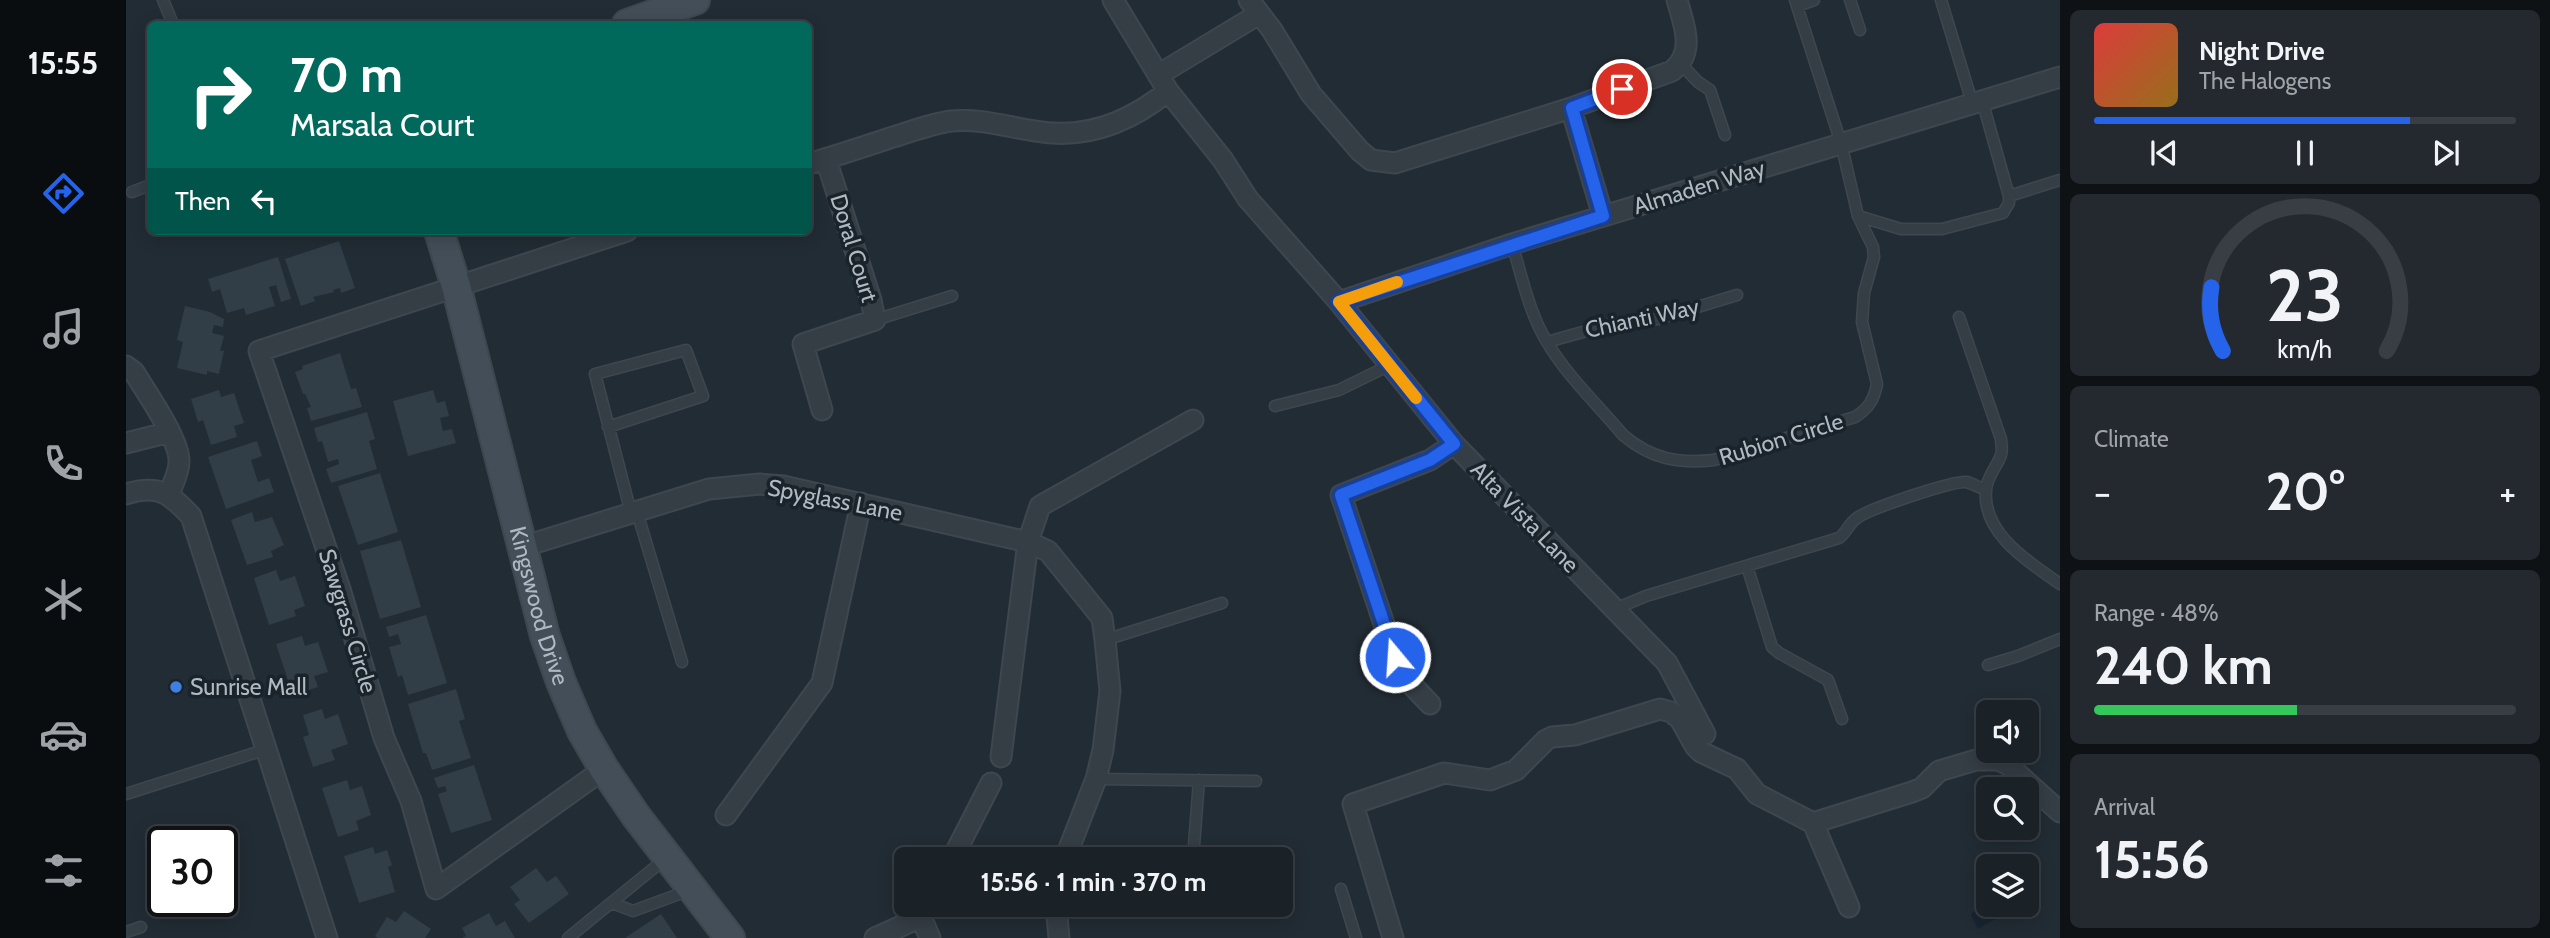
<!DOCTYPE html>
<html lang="en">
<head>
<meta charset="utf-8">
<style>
  body { margin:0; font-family:Cabin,sans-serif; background:#23292f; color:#f1f3f6; height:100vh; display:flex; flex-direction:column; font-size:26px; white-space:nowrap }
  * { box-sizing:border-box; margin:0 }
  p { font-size:23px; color:#9fa3a7 }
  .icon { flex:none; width:38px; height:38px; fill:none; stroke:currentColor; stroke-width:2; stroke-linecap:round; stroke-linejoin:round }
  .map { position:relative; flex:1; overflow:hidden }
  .side { display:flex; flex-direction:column; gap:10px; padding:10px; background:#0e1215; width:490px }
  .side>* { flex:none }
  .top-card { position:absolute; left:21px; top:21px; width:665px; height:214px; border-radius:10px; box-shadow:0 4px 18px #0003,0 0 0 2px #383e44; background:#00695c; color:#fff; overflow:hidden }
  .controls { position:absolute; left:1850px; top:700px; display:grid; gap:14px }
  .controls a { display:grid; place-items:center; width:63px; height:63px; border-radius:10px; background:#1a2127; box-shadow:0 4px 18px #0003,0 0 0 2px #383e44; font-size:35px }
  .speed { position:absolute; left:21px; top:826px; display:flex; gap:14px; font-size:35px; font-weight:700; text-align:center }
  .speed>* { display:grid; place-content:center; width:91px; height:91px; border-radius:50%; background:#1a2127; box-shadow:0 4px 18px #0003,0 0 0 2px #383e44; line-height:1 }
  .speed .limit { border:4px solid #111; border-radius:10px; background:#fff; color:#111 }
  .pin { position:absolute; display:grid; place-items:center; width:60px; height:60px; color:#fff; margin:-30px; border:4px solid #fff; border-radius:50%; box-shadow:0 2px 7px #0007 }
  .me { position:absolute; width:77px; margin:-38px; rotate:342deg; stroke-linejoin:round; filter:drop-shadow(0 0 5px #0008) }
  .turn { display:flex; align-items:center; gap:24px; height:147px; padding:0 28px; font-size:32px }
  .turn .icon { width:91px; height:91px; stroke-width:2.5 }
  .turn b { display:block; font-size:49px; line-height:60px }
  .then { display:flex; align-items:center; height:66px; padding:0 28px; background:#0003; gap:14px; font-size:26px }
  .big { font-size:52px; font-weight:700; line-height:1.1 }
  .side .tile { flex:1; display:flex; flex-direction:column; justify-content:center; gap:10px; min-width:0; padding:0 24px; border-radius:10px; background:#23292f }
  .side .dial { align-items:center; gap:0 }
  .dial svg { height:182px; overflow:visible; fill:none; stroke:#383e44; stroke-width:7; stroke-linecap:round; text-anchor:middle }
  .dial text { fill:#f1f3f6; stroke:none }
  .song { display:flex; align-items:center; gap:21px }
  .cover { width:84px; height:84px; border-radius:10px; background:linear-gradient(135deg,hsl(0 70% 55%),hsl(40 70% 35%)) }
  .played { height:7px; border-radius:4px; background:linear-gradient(90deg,#2563eb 75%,#383e44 75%) }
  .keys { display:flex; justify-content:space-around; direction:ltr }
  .heat { display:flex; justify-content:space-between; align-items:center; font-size:38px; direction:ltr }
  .charge { height:10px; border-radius:5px; background:linear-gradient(90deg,#34c759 48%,#383e44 0) }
  .trip { position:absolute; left:768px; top:847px; width:399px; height:70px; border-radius:10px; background:#1a2127; box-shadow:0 4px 18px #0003,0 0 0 2px #383e44; font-weight:700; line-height:70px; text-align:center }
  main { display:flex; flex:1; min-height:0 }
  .dock { display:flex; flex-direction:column; width:126px; justify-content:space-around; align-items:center; background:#0a0d10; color:#9fa3a7 }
  .dock .icon { width:49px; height:49px }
  .dock .current { color:#2563eb }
  .dock b { font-size:32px; color:#f1f3f6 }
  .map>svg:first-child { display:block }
  .water { fill:#172430 }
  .building { fill:#313e48 }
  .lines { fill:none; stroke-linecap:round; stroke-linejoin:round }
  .lane-casing { stroke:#3e474f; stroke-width:13 }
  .street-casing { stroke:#3e474f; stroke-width:23 }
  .secondary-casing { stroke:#3e474f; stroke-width:32 }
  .lane { stroke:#353e45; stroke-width:10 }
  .street { stroke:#353e45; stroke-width:19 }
  .secondary { stroke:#434e58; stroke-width:28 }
  .route-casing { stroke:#184099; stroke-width:18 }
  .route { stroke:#2563eb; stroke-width:12 }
  .slow { stroke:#f59e0b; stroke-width:12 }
  .shop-dot { fill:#3f7fe0; stroke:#1a232a; stroke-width:2.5 }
  .labels { text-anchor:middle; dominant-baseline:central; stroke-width:7; stroke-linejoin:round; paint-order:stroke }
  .street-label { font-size:23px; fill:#afb9c2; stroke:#1a232a }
  .poi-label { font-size:23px; fill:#afb9c2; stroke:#1a232a; text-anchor:start }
</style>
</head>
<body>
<main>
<nav class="dock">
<b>15:55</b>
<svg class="icon current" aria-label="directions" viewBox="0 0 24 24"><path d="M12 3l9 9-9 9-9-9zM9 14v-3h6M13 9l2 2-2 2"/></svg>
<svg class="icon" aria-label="music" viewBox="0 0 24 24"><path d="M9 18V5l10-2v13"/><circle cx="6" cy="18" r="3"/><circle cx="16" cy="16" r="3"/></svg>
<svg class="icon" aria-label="phone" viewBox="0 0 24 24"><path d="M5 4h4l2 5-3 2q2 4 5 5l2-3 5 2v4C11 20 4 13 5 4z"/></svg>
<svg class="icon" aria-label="climate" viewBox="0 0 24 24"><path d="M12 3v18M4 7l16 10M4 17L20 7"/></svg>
<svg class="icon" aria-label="car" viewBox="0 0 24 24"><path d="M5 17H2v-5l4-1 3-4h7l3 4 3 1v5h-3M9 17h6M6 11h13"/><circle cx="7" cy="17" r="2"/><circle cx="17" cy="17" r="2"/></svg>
<svg class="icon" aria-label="filters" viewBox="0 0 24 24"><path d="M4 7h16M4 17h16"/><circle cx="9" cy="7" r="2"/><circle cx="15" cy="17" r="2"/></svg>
</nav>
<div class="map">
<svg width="1934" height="938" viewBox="0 0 1934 938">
  <rect width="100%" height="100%" fill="#222c34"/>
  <!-- water -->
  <path class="water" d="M1867 905 1892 906 1852 929 1845 915 1852 907 1857 910Z"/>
  <!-- building -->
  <path class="building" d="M213 241 229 288 215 293 214 288 207 290 208 292 187 297 189 301 175 306 159 259Z
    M152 257 165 299 155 302 150 285 143 287 149 306 120 315 118 308 101 313 94 289 86 292 82 279Z
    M59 306 84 312 98 319 97 327 88 325 86 333 98 336 94 351H98L93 374 81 371V375L51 368 57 342 51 340Z
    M214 353 225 389 230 388 236 407 185 421 181 408 185 407 179 394H177L169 372 177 369 176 366Z
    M93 390 95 397 108 393 118 423 108 426 111 437 85 445 77 420 72 422 65 399Z
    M307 390 311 403 319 401 323 416 314 418 317 431 326 429 330 443 282 456 267 401Z
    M241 412 249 439 243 441 251 469 205 483 200 469 213 464 212 459 202 462 196 441 192 442 188 428Z
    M131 441 136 456 125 460 132 482 143 478 148 492 100 509 82 457Z
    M254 473 272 532 232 545 212 486Z
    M126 512 129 522 146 517 158 545 145 551 147 557 121 565 105 520Z
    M275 540 295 607 254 619 234 551Z
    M150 570 154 581 169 576 179 606 168 610 170 616 143 625 128 578Z
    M300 615 321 683 282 695 276 675 272 677 263 647 275 644 272 634 263 637 260 627Z
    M176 636 179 646 192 642 202 672 188 676 192 687 167 695 150 644Z
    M330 689 339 719 333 721 345 758 306 770 300 753H297L282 704Z
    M196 709 199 719 212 714 222 744 205 750 209 760 187 767 177 737 183 735 177 715Z
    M348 765 366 820 325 833 312 794 321 791 319 786 312 788 308 778Z
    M221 780 224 790 236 786 245 815 230 821 233 830 212 837 196 788Z
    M247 847 249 854 261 850 266 865 262 867 269 892 233 903 218 856Z
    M410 868 421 882 430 876 443 894 403 923 388 904 394 900 384 887Z
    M278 911 305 929 299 938H252L249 936 261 917 270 922Z
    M363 913 370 926 379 921 389 938H336L340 936 336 928Z
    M535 914 551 938H499Z"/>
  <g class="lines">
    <!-- lane casing -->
    <g class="lane-casing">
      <path id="lane" d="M37 0 47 24
        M1724 0 1734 30
        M1815 0 1846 102
        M1671 6 1688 0
        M1555 64 1572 82 1584 90 1599 135
        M6 192 24 185
        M1883 196 1934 180
        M1732 216 1775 229H1816L1877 213 1883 203V196L1856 100
        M1386 244C1396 276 1403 313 1421 342 1441 376 1472 405 1497 435 1525 459 1553 464 1588 460L1729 417C1742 409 1748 400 1751 384L1736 322 1738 293 1748 257 1747 247 1732 216 1715 143 1669 0
        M1833 317 1875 439C1875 444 1877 451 1875 455 1871 467 1861 476 1860 490 1856 534 1903 562 1934 584
        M749 320 826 296
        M1421 342 1489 323 1532 319 1611 295
        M1149 406 1213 390 1264 365
        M482 427 577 396 560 350 469 374 505 513
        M511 512 556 662
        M1621 566 1646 647 1653 653 1702 680 1716 719
        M1489 609 1520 596 1713 538C1721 532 1723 523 1731 518 1743 509 1825 481 1840 482 1846 483 1854 488 1860 490
        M979 640 1096 603
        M1862 665 1892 656 1934 639
        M970 779 1130 781
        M0 794 141 749
        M1067 859 1073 780
        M1215 889 1230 938
        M486 903 507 911 564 890
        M1063 912 1064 905
        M0 932 15 927
        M442 938 539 859"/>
    </g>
    <!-- street casing -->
    <g class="street-casing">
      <path id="street" d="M987 0 1042 91 1097 160 1122 199 1213 302 1328 444 1541 663 1579 734
        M1123 0 1146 30 1185 94 1234 151 1245 160 1269 163 1445 108 1546 71C1570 52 1558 25 1551 0
        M1032 75 1133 14
        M1445 108 1477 216
        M682 164C710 156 737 147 764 138 784 132 804 124 825 121 855 118 881 127 909 131 959 140 1004 122 1042 91
        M1213 302 1386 244 1934 77
        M0 366 8 372C20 392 54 440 53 462 53 472 47 484 43 494
        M696 410 677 344 749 320 745 300 700 159
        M0 443 44 432
        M0 494C33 484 43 493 65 516L201 938
        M396 547 583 489 634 484 657 486 902 542 922 551 976 618 979 640 984 691 977 750 970 779 939 859
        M1304 704 1283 682 1269 657 1215 495 1304 460 1328 444
        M875 757 902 542 914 506 1067 420
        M478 769 310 889 285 801 258 738 214 589 133 351 501 231
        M600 815 696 683 735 503
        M1687 823 1786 792 1796 788 1813 771 1850 760H1872L1881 764 1934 812
        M826 859 865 783
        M930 905 933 938
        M795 917 804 938
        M749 938 795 917 801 905
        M1267 938 1227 804 1318 773 1364 780 1390 770 1420 740 1426 737 1449 735 1534 709 1545 712 1554 719 1569 746 1575 752 1611 769 1631 794 1687 823 1723 907"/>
    </g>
    <!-- secondary casing -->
    <g class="secondary-casing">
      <g id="secondary">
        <path d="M501 24 569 0"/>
        <path id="s1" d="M313 231 330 286 419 636 435 682 456 731 478 769 510 816 604 938"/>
      </g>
    </g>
    <!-- lane -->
    <use href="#lane" class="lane"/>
    <!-- street -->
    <use href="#street" class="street"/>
    <!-- secondary -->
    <use href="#secondary" class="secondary"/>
  </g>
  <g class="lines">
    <!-- route casing -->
    <g class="route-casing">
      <path id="route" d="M1269 657 1215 495 1304 460 1328 444 1213 302 1477 216 1446 108 1496 89"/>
    </g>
    <!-- route -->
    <use href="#route" class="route"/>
    <!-- slow -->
    <path class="slow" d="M1271 282 1213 302 1290 398"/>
  </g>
  <!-- markers -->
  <circle class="shop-dot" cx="50" cy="687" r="7"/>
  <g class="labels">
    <!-- street labels -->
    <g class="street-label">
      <text transform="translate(1573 187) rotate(-17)">Almaden Way</text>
      <text transform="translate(728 248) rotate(73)">Doral Court</text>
      <text transform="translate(1516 318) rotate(-12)">Chianti Way</text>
      <text transform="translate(1655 439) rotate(-17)">Rubion Circle</text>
      <text transform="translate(709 500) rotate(11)">Spyglass Lane</text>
      <text transform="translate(1399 517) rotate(46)">Alta Vista Lane</text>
      <text stroke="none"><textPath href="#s1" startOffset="388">Kingswood Drive</textPath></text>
      <text transform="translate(222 621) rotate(73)">Sawgrass Circle</text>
    </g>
    <!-- poi labels -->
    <g class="poi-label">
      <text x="64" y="687">Sunrise Mall</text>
    </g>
  </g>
</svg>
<div class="controls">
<a><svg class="icon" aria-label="sound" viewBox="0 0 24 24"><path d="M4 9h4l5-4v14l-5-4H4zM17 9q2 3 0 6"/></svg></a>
<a><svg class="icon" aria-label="search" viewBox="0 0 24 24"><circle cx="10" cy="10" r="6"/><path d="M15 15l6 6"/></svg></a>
<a><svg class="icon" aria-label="layers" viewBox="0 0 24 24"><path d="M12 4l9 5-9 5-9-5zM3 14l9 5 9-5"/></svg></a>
</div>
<div class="speed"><div class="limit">30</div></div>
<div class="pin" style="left:1496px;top:89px;background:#d93025"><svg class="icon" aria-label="arrive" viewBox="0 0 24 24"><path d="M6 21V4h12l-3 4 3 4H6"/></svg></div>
<svg class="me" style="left:1269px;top:657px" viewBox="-20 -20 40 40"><circle r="17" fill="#2563eb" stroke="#fff" stroke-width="3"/><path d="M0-11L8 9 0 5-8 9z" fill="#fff"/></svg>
<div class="trip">15:56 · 1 min · 370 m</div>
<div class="top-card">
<div class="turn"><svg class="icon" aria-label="right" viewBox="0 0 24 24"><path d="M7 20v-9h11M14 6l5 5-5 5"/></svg><div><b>70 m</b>Marsala Court</div></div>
<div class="then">Then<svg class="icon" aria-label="left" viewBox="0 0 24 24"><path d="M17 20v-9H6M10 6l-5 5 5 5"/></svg></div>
</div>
</div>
<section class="side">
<div class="tile">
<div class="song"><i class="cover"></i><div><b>Night Drive</b><p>The Halogens</p></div></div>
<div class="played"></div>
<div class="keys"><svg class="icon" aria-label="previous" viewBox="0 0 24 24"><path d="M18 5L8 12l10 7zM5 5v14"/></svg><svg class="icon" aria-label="pause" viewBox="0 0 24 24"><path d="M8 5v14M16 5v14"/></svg><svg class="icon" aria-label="next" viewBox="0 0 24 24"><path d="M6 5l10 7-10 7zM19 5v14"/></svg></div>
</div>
<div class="tile dial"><svg viewBox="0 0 100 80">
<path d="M14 69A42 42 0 1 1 86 69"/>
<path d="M14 69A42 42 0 0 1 9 41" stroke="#2563eb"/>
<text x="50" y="56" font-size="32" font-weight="700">23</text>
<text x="50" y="72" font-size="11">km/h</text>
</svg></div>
<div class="tile"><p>Climate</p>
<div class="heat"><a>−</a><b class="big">20°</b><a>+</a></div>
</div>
<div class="tile"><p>Range · 48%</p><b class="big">240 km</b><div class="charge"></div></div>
<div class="tile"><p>Arrival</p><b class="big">15:56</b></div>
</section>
</main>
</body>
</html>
